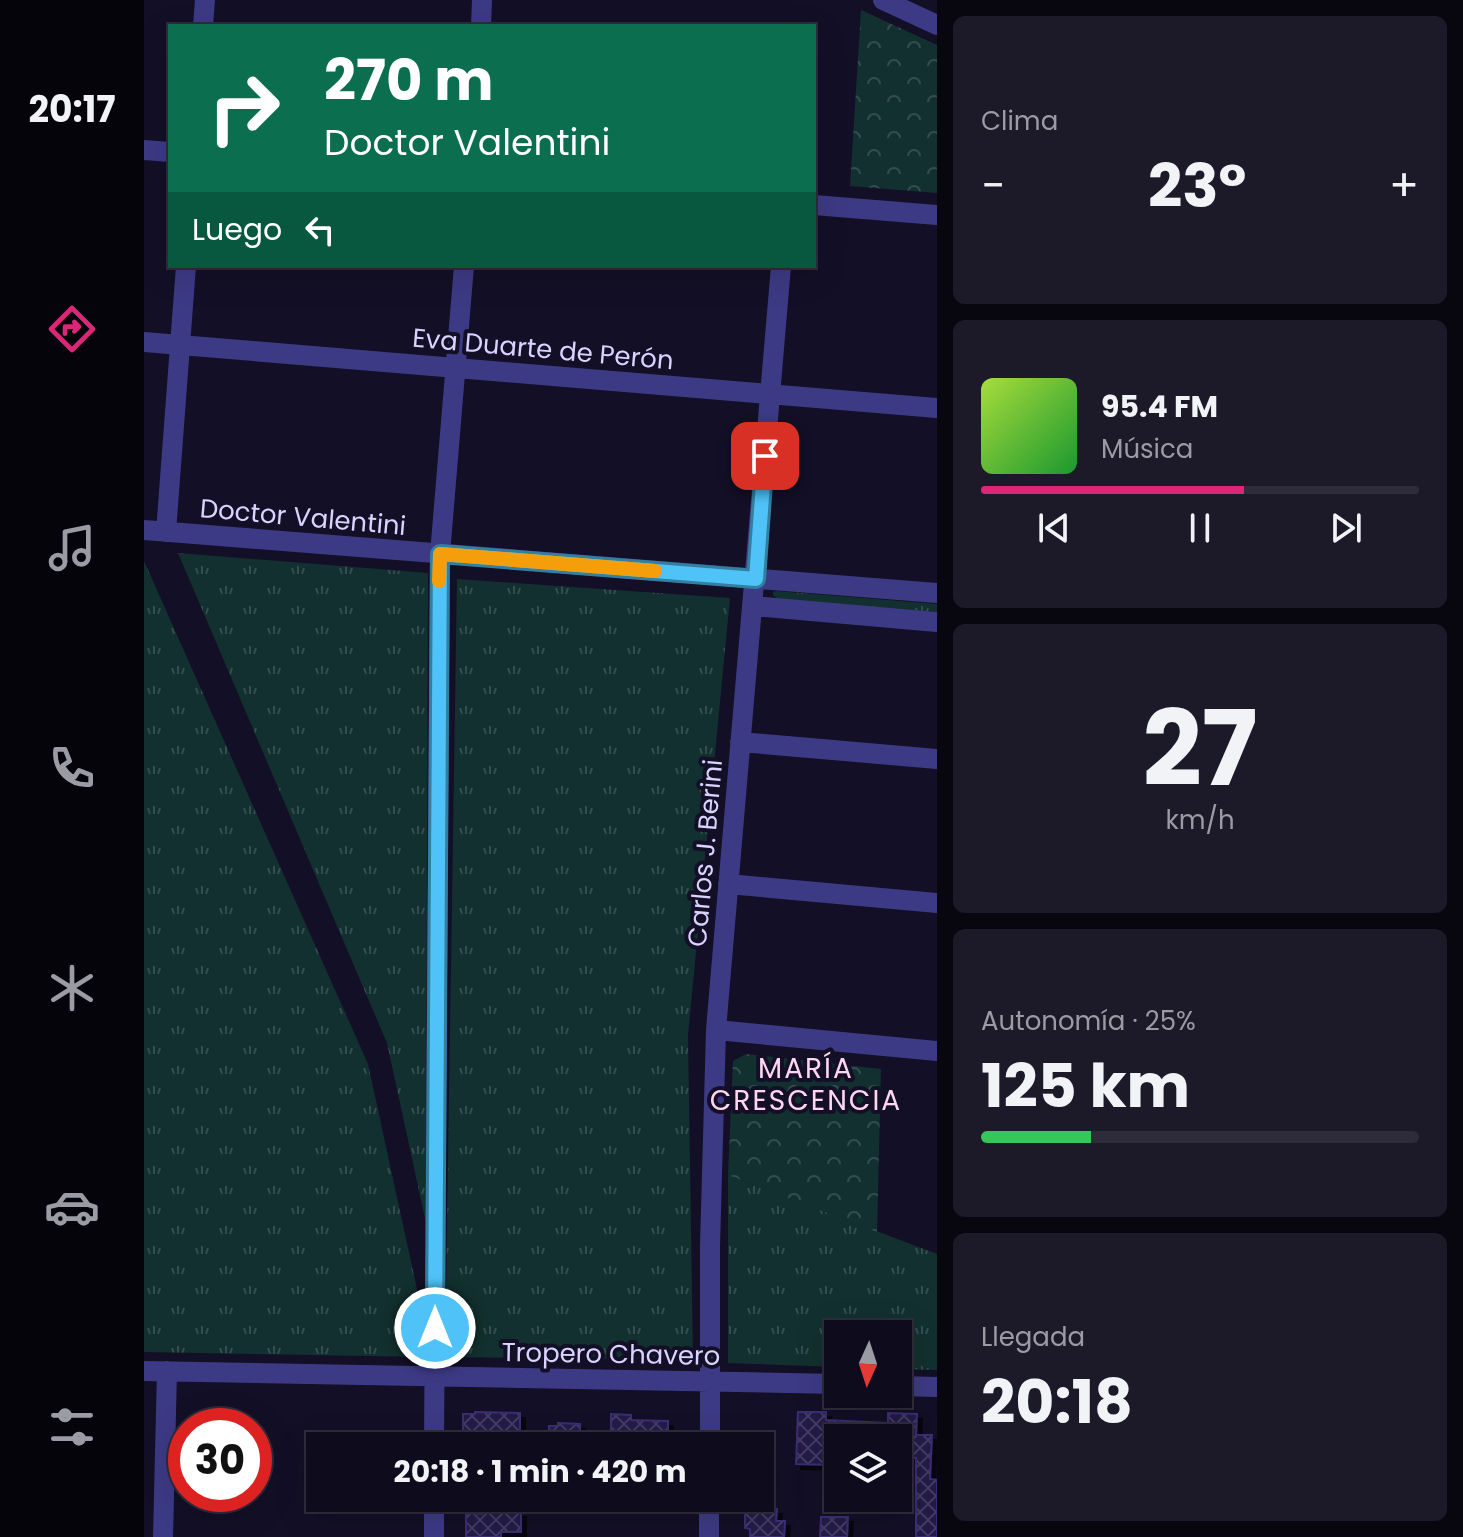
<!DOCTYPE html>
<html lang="es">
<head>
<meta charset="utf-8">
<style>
  body { margin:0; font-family:Poppins,sans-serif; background:#1c1929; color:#f1f3f6; height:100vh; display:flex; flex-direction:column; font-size:30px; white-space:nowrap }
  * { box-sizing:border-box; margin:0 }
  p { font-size:26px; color:#9b9ba3 }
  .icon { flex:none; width:44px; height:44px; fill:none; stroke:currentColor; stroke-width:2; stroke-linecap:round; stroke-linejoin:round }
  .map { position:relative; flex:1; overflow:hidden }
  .drawer { display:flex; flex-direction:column; gap:16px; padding:16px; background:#08060f; width:526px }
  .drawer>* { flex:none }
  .banner { position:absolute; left:24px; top:24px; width:648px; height:244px; border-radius:0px; box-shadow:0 8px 32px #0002,0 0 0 2px #2e2b3b; background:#0b6e4f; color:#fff; overflow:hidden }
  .needle { width:52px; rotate:183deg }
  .controls { position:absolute; left:680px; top:1320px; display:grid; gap:16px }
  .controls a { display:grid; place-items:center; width:88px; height:88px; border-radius:0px; background:#0e0b1c; box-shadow:0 8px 32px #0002,0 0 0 2px #2e2b3b; font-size:40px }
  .speed { position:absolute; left:24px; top:1408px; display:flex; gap:16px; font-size:40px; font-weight:700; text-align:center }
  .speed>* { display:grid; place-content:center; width:104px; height:104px; border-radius:50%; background:#0e0b1c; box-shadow:0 8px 32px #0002,0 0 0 2px #2e2b3b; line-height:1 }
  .speed .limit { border:12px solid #d22; background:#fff; color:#111 }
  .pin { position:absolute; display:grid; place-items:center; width:68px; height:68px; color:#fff; margin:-34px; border-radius:16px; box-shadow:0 4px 12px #0006 }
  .me { position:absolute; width:88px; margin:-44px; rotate:0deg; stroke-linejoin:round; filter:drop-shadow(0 0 6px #0008) }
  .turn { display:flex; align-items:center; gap:28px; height:168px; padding:0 24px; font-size:36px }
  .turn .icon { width:104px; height:104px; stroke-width:2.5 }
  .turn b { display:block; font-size:56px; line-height:68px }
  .then { display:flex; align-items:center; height:76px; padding:0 24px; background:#0003; gap:16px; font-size:30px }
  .big { font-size:60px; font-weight:700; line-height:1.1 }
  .drawer .card { flex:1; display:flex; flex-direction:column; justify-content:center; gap:12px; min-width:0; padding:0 28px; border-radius:12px; background:#1c1929 }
  .drawer .dial { align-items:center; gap:0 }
  .dial b { font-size:104px; line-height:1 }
  .song { display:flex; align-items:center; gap:24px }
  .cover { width:96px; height:96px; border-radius:12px; background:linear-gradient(135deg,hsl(80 70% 55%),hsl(130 70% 35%)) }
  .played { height:8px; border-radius:4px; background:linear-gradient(90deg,#db2777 60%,#2e2b3b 60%) }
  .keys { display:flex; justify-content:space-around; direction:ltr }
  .heat { display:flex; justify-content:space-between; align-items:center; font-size:44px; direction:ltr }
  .charge { height:12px; border-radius:6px; background:linear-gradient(90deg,#34c759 25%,#2e2b3b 0) }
  .trip { position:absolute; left:162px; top:1432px; width:468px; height:80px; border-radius:0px; background:#0e0b1c; box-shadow:0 8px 32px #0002,0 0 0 2px #2e2b3b; font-weight:700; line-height:80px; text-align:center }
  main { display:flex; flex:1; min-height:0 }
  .dock { display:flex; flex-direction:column; width:144px; justify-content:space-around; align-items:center; background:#06040b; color:#9b9ba3 }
  .dock .icon { width:56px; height:56px }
  .dock .on { color:#db2777 }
  .dock b { font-size:36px; color:#f1f3f6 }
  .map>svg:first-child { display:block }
  .grass { fill:url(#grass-tufts) }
  .forest { fill:url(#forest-crowns) }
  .building { fill:url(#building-cross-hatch); stroke:#3b2d73; stroke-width:2; filter:url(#shadow) }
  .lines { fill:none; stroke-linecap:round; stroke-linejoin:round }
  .minor { stroke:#3d3a85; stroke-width:20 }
  .route-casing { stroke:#337fa1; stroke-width:20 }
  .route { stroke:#4fc3f7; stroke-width:14 }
  .slow { stroke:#f59e0b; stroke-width:14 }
  .labels { text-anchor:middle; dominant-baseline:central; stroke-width:8; stroke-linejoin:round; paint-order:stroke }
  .street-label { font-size:26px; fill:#d9d4ff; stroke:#130f26 }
  .neighbourhood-label { font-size:28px; letter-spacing:2px; fill:#ffd6f0; stroke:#130f26 }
</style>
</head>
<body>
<main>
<nav class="dock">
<b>20:17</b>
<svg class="icon on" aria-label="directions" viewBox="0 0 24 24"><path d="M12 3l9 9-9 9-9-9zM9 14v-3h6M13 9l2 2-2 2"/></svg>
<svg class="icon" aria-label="music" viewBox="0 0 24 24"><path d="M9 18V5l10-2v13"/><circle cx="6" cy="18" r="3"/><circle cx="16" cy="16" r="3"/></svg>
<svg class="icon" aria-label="phone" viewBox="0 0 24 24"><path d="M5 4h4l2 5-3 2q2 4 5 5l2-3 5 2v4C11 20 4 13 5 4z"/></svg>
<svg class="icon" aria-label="climate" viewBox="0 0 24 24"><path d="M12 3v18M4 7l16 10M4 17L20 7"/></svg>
<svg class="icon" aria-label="car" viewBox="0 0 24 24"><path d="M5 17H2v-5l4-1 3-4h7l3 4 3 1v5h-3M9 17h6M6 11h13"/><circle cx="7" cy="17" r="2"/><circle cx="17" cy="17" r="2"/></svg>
<svg class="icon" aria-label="filters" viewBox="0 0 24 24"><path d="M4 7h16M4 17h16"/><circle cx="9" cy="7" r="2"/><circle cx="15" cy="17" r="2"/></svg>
</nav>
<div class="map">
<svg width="793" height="1537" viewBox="0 0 793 1537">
  <defs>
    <pattern id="grass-tufts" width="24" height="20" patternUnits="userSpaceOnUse" patternTransform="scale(2)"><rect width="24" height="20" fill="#12302f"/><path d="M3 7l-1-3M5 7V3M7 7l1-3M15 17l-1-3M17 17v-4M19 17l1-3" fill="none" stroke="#344d4e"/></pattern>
    <pattern id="forest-crowns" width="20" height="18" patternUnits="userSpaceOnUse" patternTransform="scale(2)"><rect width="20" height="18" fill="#12302f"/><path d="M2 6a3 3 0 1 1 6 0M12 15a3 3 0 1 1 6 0" fill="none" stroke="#344d4e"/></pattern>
    <pattern id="building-cross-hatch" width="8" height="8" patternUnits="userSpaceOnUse" patternTransform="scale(2)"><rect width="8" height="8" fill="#241b47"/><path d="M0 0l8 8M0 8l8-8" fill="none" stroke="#433b63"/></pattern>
    <filter id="shadow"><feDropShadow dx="5" dy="5" stdDeviation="0" flood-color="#0009"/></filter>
  </defs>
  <rect width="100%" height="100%" fill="#130f26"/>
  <!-- grass -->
  <path class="grass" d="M34 553 284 573 282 1223 243 1043Z
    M0 561 224 1064 281 1326V1357L0 1352Z
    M313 579 586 598 544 1035 549 1360 301 1357Z
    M632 591 793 604V612L634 599 629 595V592Z
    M584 1175 793 1254V1370L754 1369V1334H694V1367L584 1363Z"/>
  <!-- forest -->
  <path class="forest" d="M717 10 793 45V193L706 186Z
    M602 1054 737 1069 733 1232 584 1175 589 1061Z"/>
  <!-- building -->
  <path class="building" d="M331 1412 376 1413V1446H315V1433L319 1430V1414H331Z
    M654 1412H682V1420L744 1423V1413L773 1414 772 1435H788L786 1479 793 1480V1537H772V1458L754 1456V1438H694V1465L652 1464Z
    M467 1414 487 1415V1420L524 1421V1446H467Z
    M414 1423 436 1424V1446H405V1426H414Z
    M601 1509H633L632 1521H641L640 1537H606V1529L601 1528Z
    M338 1512H377V1532H357V1537H322V1513L338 1514Z
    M677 1517H704L703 1537H676Z"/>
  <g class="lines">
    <!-- minor -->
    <path class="minor" d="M739 0 793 25
      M59 26 61 0
      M337 26 338 0
      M0 150 26 152
      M670 205 793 215
      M0 342 793 408
      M0 530 793 593
      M22 532 42 266
      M609 606 793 622
      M596 742 793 759
      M584 884 793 903
      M572 1030 793 1051
      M0 1371 694 1384
      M754 1386 793 1387
      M290 1446 296 554 320 266
      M566 1446V1246L572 1030 637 266
      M19 1537 23 1371
      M290 1537V1498
      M565 1537V1498"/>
  </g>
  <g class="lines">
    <!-- route casing -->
    <g class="route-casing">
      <path id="route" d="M291 1328 296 554 612 579 621 456"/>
    </g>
    <!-- route -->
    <use href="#route" class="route"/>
    <!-- slow -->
    <path class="slow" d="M295 581 296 554 511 571"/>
  </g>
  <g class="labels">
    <!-- street labels -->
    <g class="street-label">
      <text transform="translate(399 349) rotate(5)">Eva Duarte de Perón</text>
      <text transform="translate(159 517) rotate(5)">Doctor Valentini</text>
      <text transform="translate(561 853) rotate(-85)">Carlos J. Berini</text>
      <text transform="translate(467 1354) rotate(1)">Tropero Chavero</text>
    </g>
    <!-- neighbourhood labels -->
    <g class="neighbourhood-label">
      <text x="662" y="1068">MARÍA<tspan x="662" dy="32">CRESCENCIA</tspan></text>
    </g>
  </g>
</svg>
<div class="controls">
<a><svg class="needle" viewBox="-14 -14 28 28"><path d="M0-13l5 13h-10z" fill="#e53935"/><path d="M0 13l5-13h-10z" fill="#9b9ba3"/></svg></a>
<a><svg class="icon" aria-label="layers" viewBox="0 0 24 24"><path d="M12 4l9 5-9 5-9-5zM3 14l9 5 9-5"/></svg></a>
</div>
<div class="speed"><div class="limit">30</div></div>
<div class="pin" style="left:621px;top:456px;background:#d93025"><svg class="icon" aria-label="arrive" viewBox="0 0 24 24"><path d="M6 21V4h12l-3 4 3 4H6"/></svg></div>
<svg class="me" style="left:291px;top:1328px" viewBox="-20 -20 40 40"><circle r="17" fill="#4fc3f7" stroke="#fff" stroke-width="3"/><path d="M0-11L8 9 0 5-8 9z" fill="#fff"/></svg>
<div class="trip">20:18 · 1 min · 420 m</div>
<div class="banner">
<div class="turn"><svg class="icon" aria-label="right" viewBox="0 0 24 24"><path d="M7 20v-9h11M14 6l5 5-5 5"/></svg><div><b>270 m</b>Doctor Valentini</div></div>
<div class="then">Luego<svg class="icon" aria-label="left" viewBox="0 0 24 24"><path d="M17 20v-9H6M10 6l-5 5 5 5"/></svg></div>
</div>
</div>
<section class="drawer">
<div class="card"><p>Clima</p>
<div class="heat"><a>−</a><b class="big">23°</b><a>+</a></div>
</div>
<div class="card">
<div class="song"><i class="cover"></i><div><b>95.4 FM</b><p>Música</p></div></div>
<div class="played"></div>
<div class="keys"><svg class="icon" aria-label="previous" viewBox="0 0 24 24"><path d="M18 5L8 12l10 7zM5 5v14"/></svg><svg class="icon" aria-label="pause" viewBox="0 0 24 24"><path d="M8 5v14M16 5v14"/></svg><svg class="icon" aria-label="next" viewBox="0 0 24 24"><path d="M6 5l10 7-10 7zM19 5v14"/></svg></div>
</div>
<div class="card dial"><b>27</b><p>km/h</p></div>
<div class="card"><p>Autonomía · 25%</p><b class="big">125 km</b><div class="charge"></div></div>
<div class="card"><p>Llegada</p><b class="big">20:18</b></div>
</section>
</main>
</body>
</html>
